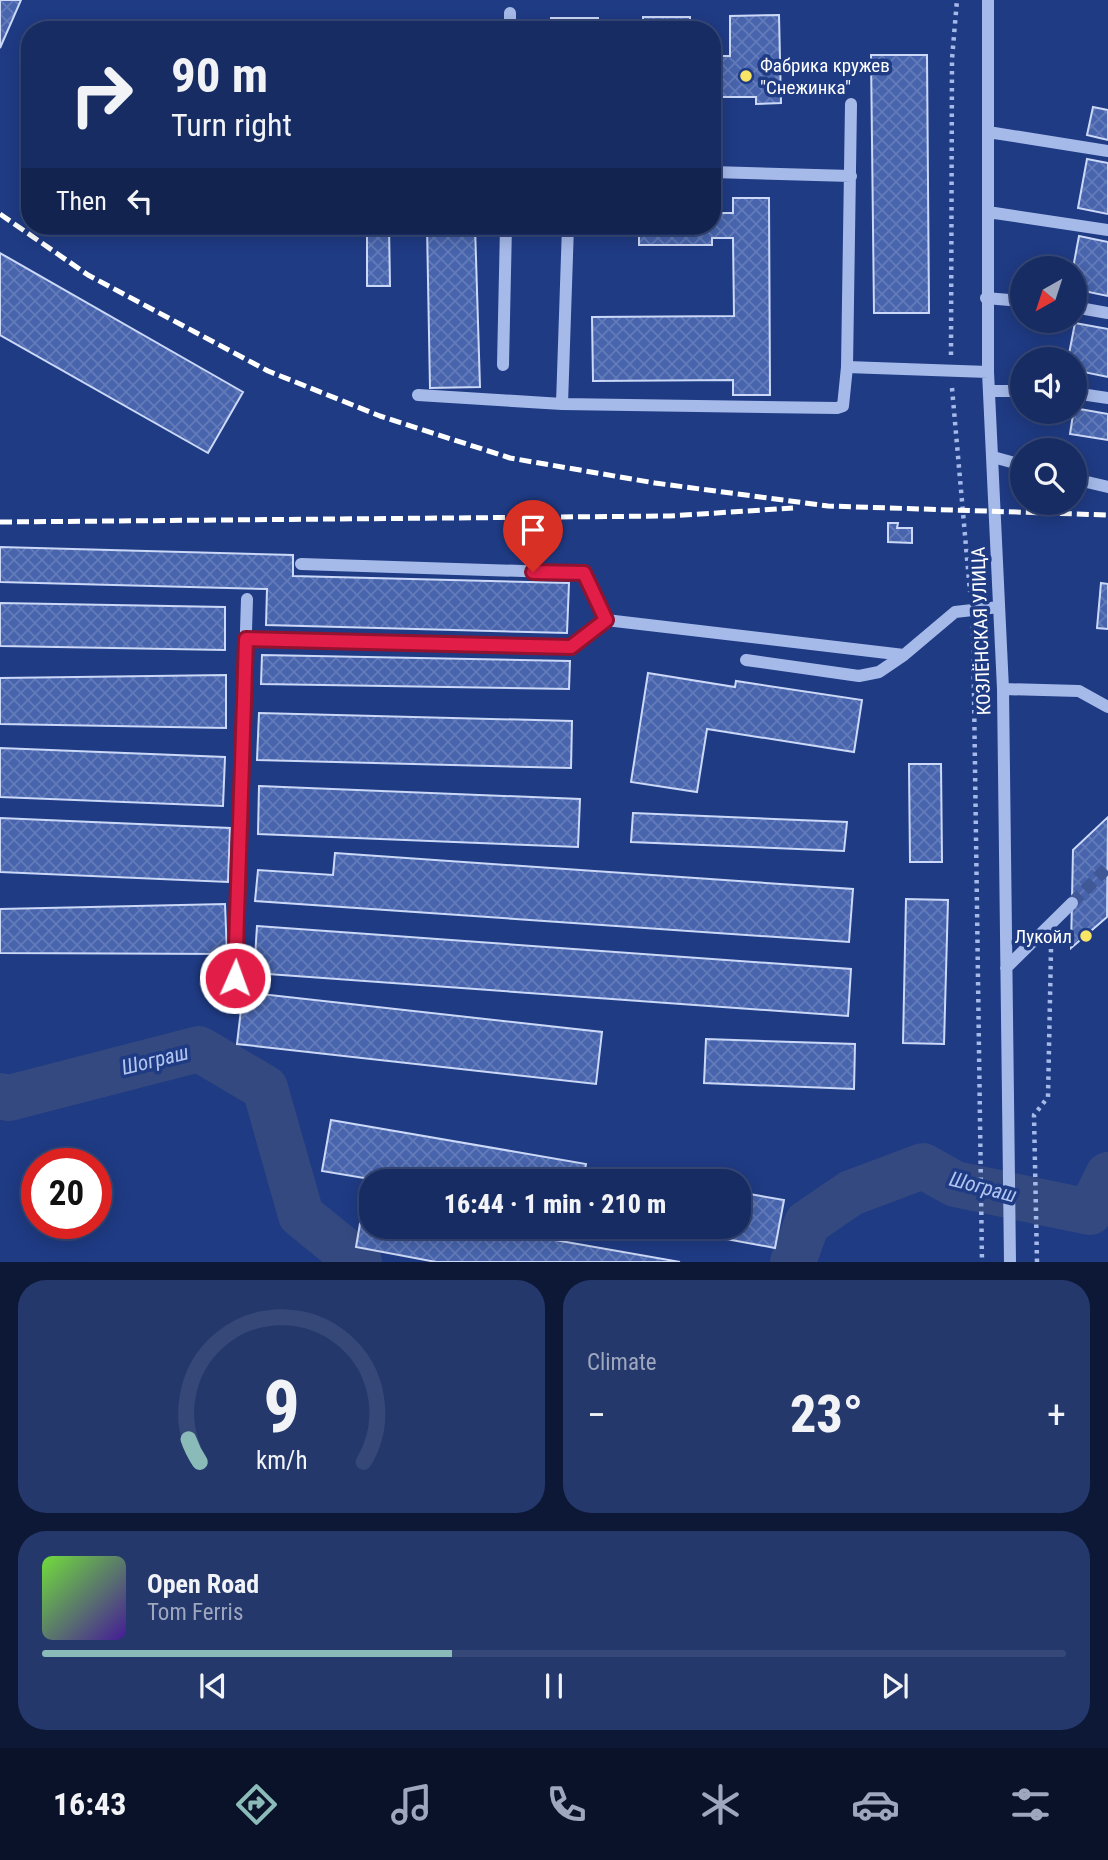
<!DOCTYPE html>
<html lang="en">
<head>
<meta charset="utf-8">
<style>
  body { margin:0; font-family:"Roboto Condensed",sans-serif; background:#24386c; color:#f1f3f6; height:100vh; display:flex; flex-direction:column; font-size:26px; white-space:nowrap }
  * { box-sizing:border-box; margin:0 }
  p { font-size:23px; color:#9ea7be }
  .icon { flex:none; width:38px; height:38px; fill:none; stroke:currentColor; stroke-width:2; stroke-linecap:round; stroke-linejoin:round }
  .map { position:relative; height:1262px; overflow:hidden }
  .details { display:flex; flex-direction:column; gap:18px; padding:18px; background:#0d1836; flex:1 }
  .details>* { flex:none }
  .hud { position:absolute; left:21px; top:21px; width:700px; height:214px; border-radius:28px; box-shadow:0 4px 18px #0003,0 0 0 2px #364878; background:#172c63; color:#f1f3f6; overflow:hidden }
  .needle { width:46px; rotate:219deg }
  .buttons { position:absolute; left:1010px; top:256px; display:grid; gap:14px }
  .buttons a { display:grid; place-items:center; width:77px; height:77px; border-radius:50%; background:#172c63; box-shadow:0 4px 18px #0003,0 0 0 2px #364878; font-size:35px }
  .speed { position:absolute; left:21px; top:1148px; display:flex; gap:14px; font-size:35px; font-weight:700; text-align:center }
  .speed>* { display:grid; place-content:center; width:91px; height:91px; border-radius:50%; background:#172c63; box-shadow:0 4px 18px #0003,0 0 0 2px #364878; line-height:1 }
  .speed .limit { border:10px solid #d22; background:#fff; color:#111 }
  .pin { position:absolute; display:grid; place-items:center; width:60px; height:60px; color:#fff; margin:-72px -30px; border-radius:50% 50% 50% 0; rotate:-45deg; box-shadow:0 0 7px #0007 }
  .pin .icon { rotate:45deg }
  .me { position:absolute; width:77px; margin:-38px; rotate:2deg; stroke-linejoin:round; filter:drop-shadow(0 0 5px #0008) }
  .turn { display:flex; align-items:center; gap:24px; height:147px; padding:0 35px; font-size:32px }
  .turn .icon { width:91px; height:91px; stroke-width:2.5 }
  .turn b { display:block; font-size:49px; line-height:60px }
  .then { display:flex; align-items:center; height:66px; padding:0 35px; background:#0003; gap:14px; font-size:26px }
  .big { font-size:52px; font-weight:800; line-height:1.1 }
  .details .card { flex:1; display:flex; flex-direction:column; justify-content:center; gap:10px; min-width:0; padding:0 24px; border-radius:28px; background:#24386c }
  .details .dial { align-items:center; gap:0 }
  .dial svg { height:182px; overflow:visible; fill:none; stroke:#364878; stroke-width:7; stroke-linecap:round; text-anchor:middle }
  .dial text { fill:#f1f3f6; stroke:none }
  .song { display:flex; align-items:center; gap:21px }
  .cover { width:84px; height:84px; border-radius:10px; background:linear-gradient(135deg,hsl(100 70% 55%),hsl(260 70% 35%)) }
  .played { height:7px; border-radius:4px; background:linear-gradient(90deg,#8bbbb9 40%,#364878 40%) }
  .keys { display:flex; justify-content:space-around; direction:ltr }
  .heat { display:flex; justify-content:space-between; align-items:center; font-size:38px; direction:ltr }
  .details .tiles { flex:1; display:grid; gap:18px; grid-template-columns:1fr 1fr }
  .card:last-child { grid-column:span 2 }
  .trip { position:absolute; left:359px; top:1169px; width:392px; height:70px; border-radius:28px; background:#172c63; box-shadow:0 4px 18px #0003,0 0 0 2px #364878; font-weight:800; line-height:70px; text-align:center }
  .tabs { display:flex; height:112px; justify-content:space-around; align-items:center; background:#091228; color:#9ea7be }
  .tabs .icon { width:49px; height:49px }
  .tabs .on { color:#8bbbb9 }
  .tabs b { font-size:32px; color:#f1f3f6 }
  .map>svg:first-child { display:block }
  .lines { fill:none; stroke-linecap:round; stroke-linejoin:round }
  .river { stroke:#34497f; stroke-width:46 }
  .building { fill:url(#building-cross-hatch); stroke:#cbd8f7; stroke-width:2 }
  .minor-tunnel { stroke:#415896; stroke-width:12; stroke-dasharray:12 6; stroke-linecap:butt }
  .path { stroke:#a6baea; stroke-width:4.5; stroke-dasharray:3.5 5; stroke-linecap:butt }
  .minor { stroke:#a6baea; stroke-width:12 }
  .rail { stroke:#fff; stroke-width:5; stroke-dasharray:12 5; stroke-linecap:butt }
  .route-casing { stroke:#92132f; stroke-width:18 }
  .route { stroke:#e11d48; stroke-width:12 }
  .poi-dot { fill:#f8e566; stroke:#1f3b84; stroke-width:2.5 }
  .labels { text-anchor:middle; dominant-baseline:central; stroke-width:7; stroke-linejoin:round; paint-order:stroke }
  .poi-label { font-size:19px; fill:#fff; stroke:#1f3b84; text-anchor:start }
  .street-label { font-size:19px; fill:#fff; stroke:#1f3b84 }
  .water-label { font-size:21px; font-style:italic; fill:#b2c5f1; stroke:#1f3b84 }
</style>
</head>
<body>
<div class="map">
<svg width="1108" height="1262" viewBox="0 0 1108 1262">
  <defs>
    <pattern id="building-cross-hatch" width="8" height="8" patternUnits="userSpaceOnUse" patternTransform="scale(1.75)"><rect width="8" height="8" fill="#4764ad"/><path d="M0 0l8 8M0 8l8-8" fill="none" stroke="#637bb9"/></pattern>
  </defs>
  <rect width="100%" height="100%" fill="#1f3b84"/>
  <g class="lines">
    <!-- river -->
    <path class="river" d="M0 1096 9 1098 199 1049 265 1088 301 1215 359 1262
      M793 1262 807 1223 851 1193 923 1166 955 1184 1090 1212 1108 1175"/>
  </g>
  <!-- building -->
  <path class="building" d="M0 0H21L0 48Z
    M779 15 781 103 756 104V97H712V56H730V16Z
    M643 17H690V30H643Z
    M551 18H598V30H551Z
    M871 55H927L929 313H874Z
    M1093 107 1108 110V140L1087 135Z
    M1087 159 1108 163V214L1078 208Z
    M733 198H769L770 395H733V380L593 381 592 317 734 316 733 238H712V245H639V226H712V213H733Z
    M367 226H389L390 286H367Z
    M427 226H475L480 387 430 388Z
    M1079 236 1108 242V296L1074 289 1073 268Z
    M0 253 243 392 208 453 0 335Z
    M1075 323 1108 329V377L1074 370V359H1068Z
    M1074 408 1108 414V440L1070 434Z
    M888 523H898L897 528H912V543L888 542Z
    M0 547 293 555V576L569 583 567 633 266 625 267 589 0 582Z
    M1101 583 1108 584V629L1097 628Z
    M0 603 225 607V650L0 646Z
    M262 655 570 661 569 689 261 684Z
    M648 673 735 687 736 681 862 700 854 752 707 729 697 792 631 782Z
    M226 675V728L0 724V678Z
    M259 713 572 721 571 768 257 760Z
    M0 748 225 757 223 806 0 797Z
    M909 764H941L942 862H910Z
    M259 786 580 799 578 847 258 834Z
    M633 813 847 822 844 851 631 842Z
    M1108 817 1107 917 1071 948 1073 850Z
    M0 818 230 828 228 882 0 872Z
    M335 853 853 889 849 942 255 901 258 870 333 875Z
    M906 899 948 900 944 1044 903 1043Z
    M225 904 227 954 0 953V909Z
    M257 926 851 969 848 1016 254 973Z
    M243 992 602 1032 596 1084 237 1044Z
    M706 1039 855 1044 854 1089 704 1083Z
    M331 1120 586 1164 583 1181H382L322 1171Z
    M612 1169 681 1181H610Z
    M738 1192 784 1200 775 1248 661 1227H738Z
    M363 1206 371 1208V1227H481L680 1262H436L356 1247Z"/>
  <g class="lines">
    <!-- minor-tunnel -->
    <path class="minor-tunnel" d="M1072 903 1108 867"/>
    <!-- path -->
    <path class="path" d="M951 355 952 59 957 0
      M952 388 970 592
      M973 625 982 1262
      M1037 1262 1034 1115 1048 1097 1051 949"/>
    <!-- minor -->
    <path class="minor" d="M988 0V372L1003 689 1010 1262
      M510 30V13
      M851 104 847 367 988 372
      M988 132 1108 151
      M712 172 851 176
      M988 212 1108 230
      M568 226 562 404 837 408 843 406 847 367
      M986 298 1022 301
      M1074 307 1108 313
      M503 365 506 226
      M989 391H1022
      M1074 393 1108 398
      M418 395 562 404
      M993 457 1022 465
      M1074 479 1108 487
      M301 564 584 573 606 620
      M246 639 571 647 606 620 904 655 955 612 999 607
      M746 660 859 676 879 672 904 655
      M1003 689 1079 691 1108 707
      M1006 968 1072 903
      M235 978 247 599"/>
    <!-- rail -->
    <path class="rail" d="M0 214 88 275 268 371 380 416 510 458 655 483 828 506 1108 515
      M0 522 670 516 793 508"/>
  </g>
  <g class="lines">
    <!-- route casing -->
    <g class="route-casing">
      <path id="route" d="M235 978 246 639 571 647 606 620 584 573 533 572"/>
    </g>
    <!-- route -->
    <use href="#route" class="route"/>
  </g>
  <!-- markers -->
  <g class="poi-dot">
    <circle cx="746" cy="76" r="7"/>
    <circle cx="1086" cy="936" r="7"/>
  </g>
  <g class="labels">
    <!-- poi labels -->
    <g class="poi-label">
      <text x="760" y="65">Фабрика кружев<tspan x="760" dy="22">"Снежинка"</tspan></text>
      <text x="1072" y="936" text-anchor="end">Лукойл</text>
    </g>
    <!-- street labels -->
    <g class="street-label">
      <text transform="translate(981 631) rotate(-92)">КОЗЛЁНСКАЯ УЛИЦА</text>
    </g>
    <!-- water labels -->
    <g class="water-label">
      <text transform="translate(155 1060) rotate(-14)">Шограш</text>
      <text transform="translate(983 1187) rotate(15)">Шограш</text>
    </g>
  </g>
</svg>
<div class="buttons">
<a><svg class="needle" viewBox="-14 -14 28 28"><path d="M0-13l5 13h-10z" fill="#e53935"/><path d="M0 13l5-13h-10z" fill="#9ea7be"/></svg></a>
<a><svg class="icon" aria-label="sound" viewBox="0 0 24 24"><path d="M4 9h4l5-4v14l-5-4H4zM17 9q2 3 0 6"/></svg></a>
<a><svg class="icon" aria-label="search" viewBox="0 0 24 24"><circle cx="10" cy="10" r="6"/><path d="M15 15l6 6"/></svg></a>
</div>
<div class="speed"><div class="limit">20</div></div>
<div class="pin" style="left:533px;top:572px;background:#d93025"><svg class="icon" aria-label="arrive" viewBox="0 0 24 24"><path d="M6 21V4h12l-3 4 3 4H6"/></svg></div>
<svg class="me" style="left:235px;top:978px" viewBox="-20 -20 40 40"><circle r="17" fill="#e11d48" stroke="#fff" stroke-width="3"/><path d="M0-11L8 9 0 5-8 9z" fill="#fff"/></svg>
<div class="trip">16:44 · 1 min · 210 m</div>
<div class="hud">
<div class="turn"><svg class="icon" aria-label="right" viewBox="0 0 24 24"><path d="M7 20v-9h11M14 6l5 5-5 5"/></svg><div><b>90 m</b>Turn right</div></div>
<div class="then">Then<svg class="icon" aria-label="left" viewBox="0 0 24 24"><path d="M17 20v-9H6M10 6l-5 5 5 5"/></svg></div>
</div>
</div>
<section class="details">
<div class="tiles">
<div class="card dial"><svg viewBox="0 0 100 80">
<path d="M14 69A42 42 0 1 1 86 69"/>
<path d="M14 69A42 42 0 0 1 9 59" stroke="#8bbbb9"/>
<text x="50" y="56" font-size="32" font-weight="700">9</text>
<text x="50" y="72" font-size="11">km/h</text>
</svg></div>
<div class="card"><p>Climate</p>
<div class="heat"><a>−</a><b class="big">23°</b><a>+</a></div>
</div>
<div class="card">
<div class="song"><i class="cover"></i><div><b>Open Road</b><p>Tom Ferris</p></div></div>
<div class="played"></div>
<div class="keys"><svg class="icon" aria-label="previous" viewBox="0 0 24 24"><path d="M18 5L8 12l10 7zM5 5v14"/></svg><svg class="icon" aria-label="pause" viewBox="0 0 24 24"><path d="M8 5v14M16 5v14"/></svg><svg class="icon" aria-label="next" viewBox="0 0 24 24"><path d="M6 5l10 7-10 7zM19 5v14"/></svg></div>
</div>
</div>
</section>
<nav class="tabs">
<b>16:43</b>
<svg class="icon on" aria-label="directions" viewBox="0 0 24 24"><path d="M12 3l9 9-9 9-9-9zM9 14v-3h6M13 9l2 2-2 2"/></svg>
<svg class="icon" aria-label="music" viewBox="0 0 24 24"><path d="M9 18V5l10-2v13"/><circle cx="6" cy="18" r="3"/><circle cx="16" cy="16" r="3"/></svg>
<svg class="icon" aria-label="phone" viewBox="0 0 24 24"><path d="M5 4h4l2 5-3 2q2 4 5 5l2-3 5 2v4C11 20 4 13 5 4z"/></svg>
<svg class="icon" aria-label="climate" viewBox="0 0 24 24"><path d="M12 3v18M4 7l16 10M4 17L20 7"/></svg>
<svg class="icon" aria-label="car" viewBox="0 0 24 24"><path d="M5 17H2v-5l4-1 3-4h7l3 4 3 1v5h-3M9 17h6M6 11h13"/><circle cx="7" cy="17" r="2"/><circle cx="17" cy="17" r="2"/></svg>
<svg class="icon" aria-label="filters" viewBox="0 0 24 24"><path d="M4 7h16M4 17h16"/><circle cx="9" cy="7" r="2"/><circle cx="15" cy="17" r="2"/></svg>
</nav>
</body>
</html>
